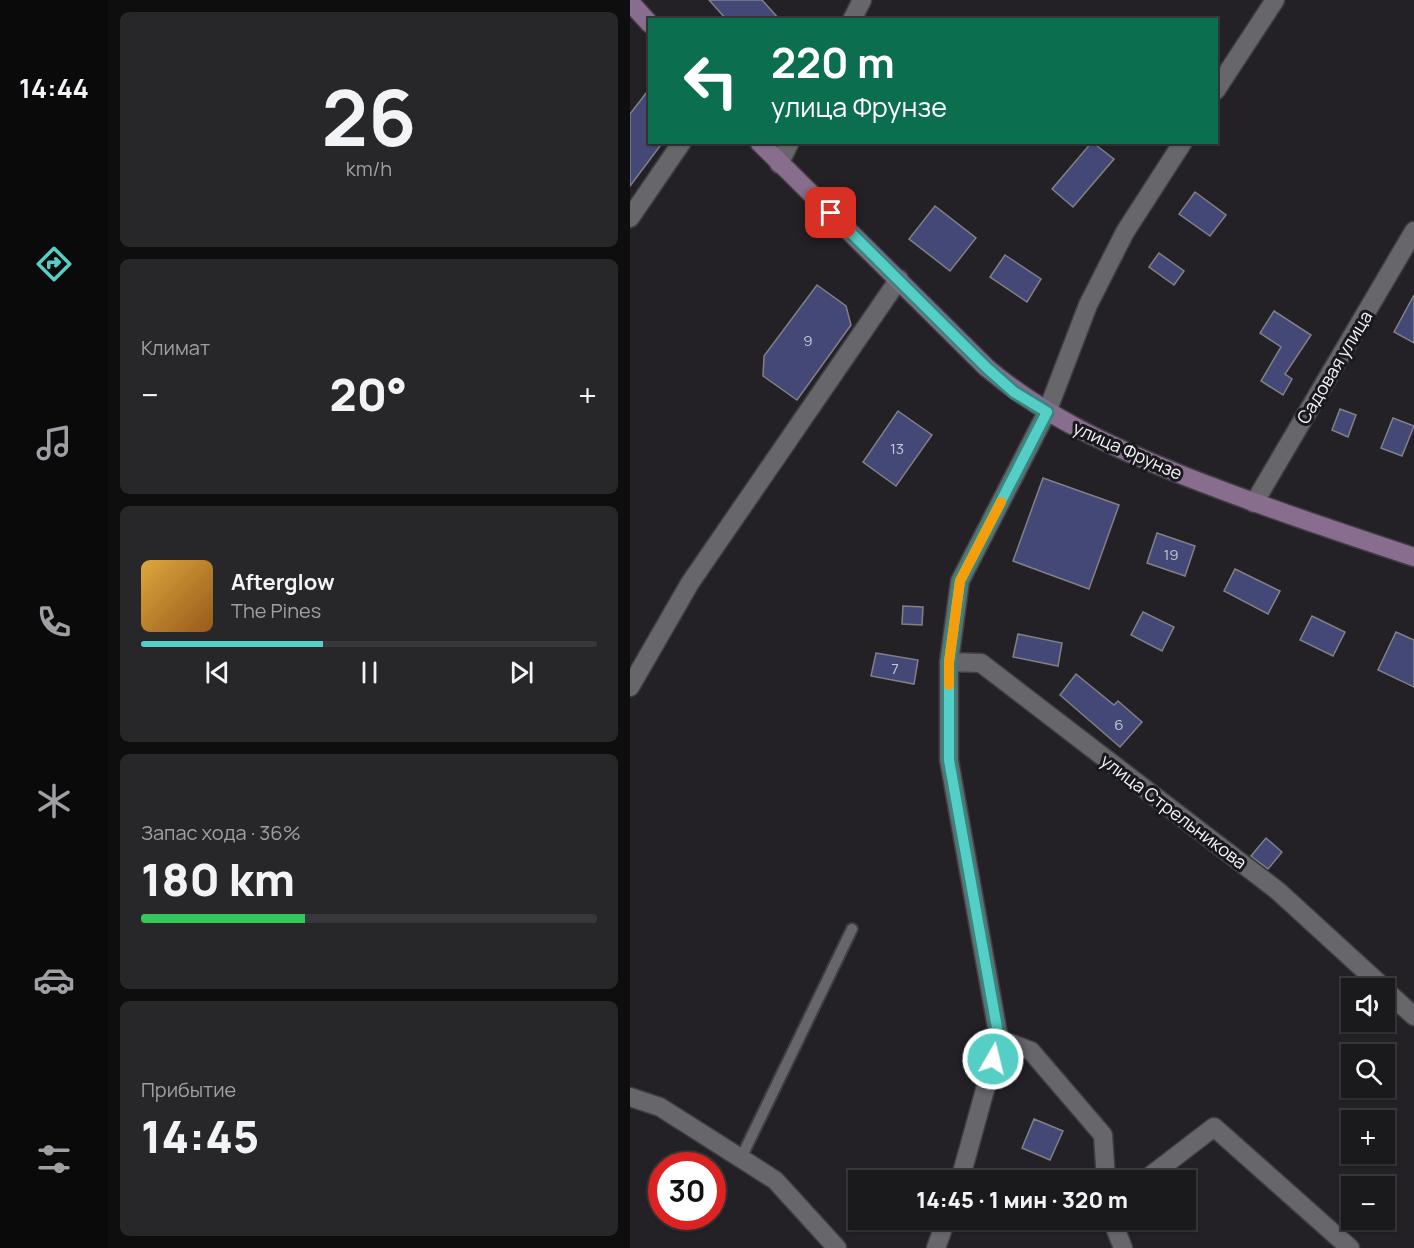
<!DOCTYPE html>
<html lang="ru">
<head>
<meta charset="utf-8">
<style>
  body { margin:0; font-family:Manrope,sans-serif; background:#272629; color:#f1f3f6; height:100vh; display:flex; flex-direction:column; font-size:22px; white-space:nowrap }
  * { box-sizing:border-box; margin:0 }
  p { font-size:20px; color:#9fa0a3 }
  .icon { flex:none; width:33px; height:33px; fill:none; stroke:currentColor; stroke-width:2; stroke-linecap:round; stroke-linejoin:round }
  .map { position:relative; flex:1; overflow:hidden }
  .side { display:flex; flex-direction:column; gap:12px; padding:12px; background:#0e0e0f; width:522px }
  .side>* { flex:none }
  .guide { position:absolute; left:18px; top:18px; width:570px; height:126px; border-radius:0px; box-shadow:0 2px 4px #0004,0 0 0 2px #38383b; background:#0b6e4f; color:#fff; overflow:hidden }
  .fabs { position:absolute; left:711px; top:978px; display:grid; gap:12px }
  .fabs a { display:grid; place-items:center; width:54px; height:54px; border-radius:0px; background:#1a191c; box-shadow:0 2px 4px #0004,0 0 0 2px #38383b; font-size:30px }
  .speed { position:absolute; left:18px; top:1152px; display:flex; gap:12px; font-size:30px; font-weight:700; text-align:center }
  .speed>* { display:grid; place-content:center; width:78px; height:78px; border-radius:50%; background:#1a191c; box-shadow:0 2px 4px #0004,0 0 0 2px #38383b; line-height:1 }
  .speed .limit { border:9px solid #d22; background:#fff; color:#111 }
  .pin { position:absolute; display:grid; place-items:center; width:51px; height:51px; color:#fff; margin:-26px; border-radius:12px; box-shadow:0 3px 9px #0006 }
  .me { position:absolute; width:66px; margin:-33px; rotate:8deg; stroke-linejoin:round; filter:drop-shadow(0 0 4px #0008) }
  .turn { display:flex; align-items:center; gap:21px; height:126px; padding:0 24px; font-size:27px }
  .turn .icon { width:78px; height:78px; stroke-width:2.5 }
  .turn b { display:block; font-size:42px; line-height:51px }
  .big { font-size:45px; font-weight:800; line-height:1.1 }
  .side .widget { flex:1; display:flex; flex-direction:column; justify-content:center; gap:9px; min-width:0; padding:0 21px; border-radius:9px; background:#272629 }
  .side .dial { align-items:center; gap:0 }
  .dial b { font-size:78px; line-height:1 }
  .song { display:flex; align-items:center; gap:18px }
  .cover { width:72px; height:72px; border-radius:9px; background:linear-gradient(135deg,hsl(40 70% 55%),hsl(30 70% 35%)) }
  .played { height:6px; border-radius:3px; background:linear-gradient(90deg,#55cec5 40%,#38383b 40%) }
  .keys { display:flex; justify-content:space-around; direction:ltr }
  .heat { display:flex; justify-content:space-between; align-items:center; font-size:33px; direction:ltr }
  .charge { height:9px; border-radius:4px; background:linear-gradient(90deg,#34c759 36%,#38383b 0) }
  .trip { position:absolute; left:218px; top:1170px; width:348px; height:60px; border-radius:0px; background:#1a191c; box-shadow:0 2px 4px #0004,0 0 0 2px #38383b; font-weight:800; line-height:60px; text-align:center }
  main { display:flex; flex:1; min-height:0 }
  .dock { display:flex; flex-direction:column; width:108px; justify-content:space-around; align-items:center; background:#0a0a0b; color:#9fa0a3 }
  .dock .icon { width:42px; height:42px }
  .dock .current { color:#55cec5 }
  .dock b { font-size:27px; color:#f1f3f6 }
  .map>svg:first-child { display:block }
  .building { fill:#434876; stroke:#808186; stroke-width:1.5 }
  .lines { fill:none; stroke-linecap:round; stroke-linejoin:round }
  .lane-casing { stroke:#3f3e42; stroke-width:14 }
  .street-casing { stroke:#3f3e42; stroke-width:21 }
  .secondary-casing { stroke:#3f3e42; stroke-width:21 }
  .lane { stroke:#67666b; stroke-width:10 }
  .street { stroke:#67666b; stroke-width:18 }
  .secondary { stroke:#886d8f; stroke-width:18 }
  .route-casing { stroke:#378680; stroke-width:15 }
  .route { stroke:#55cec5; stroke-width:10 }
  .slow { stroke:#f59e0b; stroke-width:10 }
  .labels { text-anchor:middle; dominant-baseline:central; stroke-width:6; stroke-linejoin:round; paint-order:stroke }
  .number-label { font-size:15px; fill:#c8c9d7 }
  .street-label { font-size:18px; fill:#f5f4f7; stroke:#19181c }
</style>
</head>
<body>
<main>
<nav class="dock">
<b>14:44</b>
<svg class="icon current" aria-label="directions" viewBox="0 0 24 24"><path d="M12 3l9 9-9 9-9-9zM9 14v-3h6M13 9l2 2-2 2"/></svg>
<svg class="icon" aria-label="music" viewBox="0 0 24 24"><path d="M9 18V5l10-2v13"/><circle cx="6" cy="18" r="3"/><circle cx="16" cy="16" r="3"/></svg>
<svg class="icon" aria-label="phone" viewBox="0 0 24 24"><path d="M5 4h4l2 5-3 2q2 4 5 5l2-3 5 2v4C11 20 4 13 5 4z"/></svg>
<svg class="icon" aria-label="climate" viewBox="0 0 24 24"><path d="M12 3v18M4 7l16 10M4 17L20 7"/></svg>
<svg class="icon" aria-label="car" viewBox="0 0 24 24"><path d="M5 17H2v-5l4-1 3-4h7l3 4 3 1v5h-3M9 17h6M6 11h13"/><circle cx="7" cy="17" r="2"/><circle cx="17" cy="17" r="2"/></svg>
<svg class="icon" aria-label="filters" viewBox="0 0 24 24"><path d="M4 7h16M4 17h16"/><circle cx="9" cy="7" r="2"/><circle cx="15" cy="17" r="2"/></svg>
</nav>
<section class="side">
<div class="widget dial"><b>26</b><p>km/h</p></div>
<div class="widget"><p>Климат</p>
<div class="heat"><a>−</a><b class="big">20°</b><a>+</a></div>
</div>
<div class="widget">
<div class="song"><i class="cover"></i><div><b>Afterglow</b><p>The Pines</p></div></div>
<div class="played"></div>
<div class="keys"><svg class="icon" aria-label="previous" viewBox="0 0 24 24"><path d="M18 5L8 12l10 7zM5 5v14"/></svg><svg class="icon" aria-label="pause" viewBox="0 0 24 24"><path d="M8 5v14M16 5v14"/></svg><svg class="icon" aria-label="next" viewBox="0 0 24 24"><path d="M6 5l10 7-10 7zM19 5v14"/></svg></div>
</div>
<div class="widget"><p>Запас хода · 36%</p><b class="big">180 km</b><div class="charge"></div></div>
<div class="widget"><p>Прибытие</p><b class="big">14:45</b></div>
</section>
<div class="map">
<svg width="784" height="1248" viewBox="0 0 784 1248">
  <rect width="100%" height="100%" fill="#232126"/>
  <!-- building -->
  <path class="building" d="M79 0H132L150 20H97Z
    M20 88V142H33L0 186V114Z
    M462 142 484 159 443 207 422 189Z
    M565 192 596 215 580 236 549 214Z
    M305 206 346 238 320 271 279 239Z
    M529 253 554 271 544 285 519 267Z
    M375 255 411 279 397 302 360 277Z
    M187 285 216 306 221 325 167 400 133 376 134 356Z
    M784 295V343L764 332Z
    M644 311 681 335 655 374 662 379 653 395 631 381 651 347 630 333Z
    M710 409 726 415 718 437 702 430Z
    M268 411 302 435 266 486 233 462Z
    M763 418 784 426 772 456 751 448Z
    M413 478 489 505 459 589 383 561Z
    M527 533 565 546 555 576 517 563Z
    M605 569 650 591 638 614 594 591Z
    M273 606 293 607 292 625 272 624Z
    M513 612 544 627 532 651 501 635Z
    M682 616 715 632 703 656 670 640Z
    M766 632 784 640V687L748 670Z
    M388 634 432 643 428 666 383 657Z
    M246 653 288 660 284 684 241 676Z
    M446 674 484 705 488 701 512 722 490 747 430 695Z
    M636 838 652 852 638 869 621 856Z
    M404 1119 433 1131 420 1160 392 1148Z"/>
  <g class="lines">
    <!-- lane casing -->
    <g class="lane-casing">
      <path id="lane" d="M111 1158 222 929"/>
    </g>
    <!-- street casing -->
    <g class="street-casing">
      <path id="street" d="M222 20 232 0
        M586 90 645 0
        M149 164 160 142
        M0 218 52 142
        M624 503 784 231
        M319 662 351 663 648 891 754 988
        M0 687 60 583 269 279
        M754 989 784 1016
        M369 1039 401 1051 473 1135 476 1180
        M0 1097 30 1107 145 1180 207 1248
        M330 1180 369 1039 319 760V662L330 581 417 412 458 305 495 232 553 142
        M515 1180 584 1127 720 1248
        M482 1220 493 1248
        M306 1248 316 1220"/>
    </g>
    <!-- secondary casing -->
    <g class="secondary-casing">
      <path id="secondary" d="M0 2 20 24
        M129 142 357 368C415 417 482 447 552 475 628 505 706 531 784 557"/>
    </g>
    <!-- lane -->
    <use href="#lane" class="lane"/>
    <!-- street -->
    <use href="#street" class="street"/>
    <!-- secondary -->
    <use href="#secondary" class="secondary"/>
  </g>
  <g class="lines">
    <!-- route casing -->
    <g class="route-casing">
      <path id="route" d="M201 213 357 368 384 392 417 412 330 581 319 662V760L369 1039 363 1059"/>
    </g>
    <!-- route -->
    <use href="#route" class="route"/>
    <!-- slow -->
    <path class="slow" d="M319 685V662L330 581 371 502"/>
  </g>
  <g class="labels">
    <!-- number labels -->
    <g class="number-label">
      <text x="178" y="340">9</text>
      <text x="267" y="448">13</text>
      <text x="541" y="554">19</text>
      <text x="265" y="668">7</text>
      <text x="489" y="724">6</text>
    </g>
    <!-- street labels -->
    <g class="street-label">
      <text transform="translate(704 367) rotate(-59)">Садовая улица</text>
      <text transform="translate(498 450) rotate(24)">улица Фрунзе</text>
      <text transform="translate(544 811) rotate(37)">улица Стрельникова</text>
    </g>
  </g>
</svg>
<div class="fabs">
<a><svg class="icon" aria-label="sound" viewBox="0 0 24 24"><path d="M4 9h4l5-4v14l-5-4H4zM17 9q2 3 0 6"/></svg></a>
<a><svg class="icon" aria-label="search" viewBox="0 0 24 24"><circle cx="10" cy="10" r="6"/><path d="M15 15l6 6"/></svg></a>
<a>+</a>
<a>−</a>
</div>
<div class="speed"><div class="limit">30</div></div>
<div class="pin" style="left:201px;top:213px;background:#d93025"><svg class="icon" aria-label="arrive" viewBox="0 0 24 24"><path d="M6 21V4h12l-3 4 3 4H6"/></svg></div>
<svg class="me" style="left:363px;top:1059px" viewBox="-20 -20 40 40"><circle r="17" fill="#55cec5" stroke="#fff" stroke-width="3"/><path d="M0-11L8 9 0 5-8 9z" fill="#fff"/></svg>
<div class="trip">14:45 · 1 мин · 320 m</div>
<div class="guide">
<div class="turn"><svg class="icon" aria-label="left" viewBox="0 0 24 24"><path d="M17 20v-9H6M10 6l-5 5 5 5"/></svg><div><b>220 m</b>улица Фрунзе</div></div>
</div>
</div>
</main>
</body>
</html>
